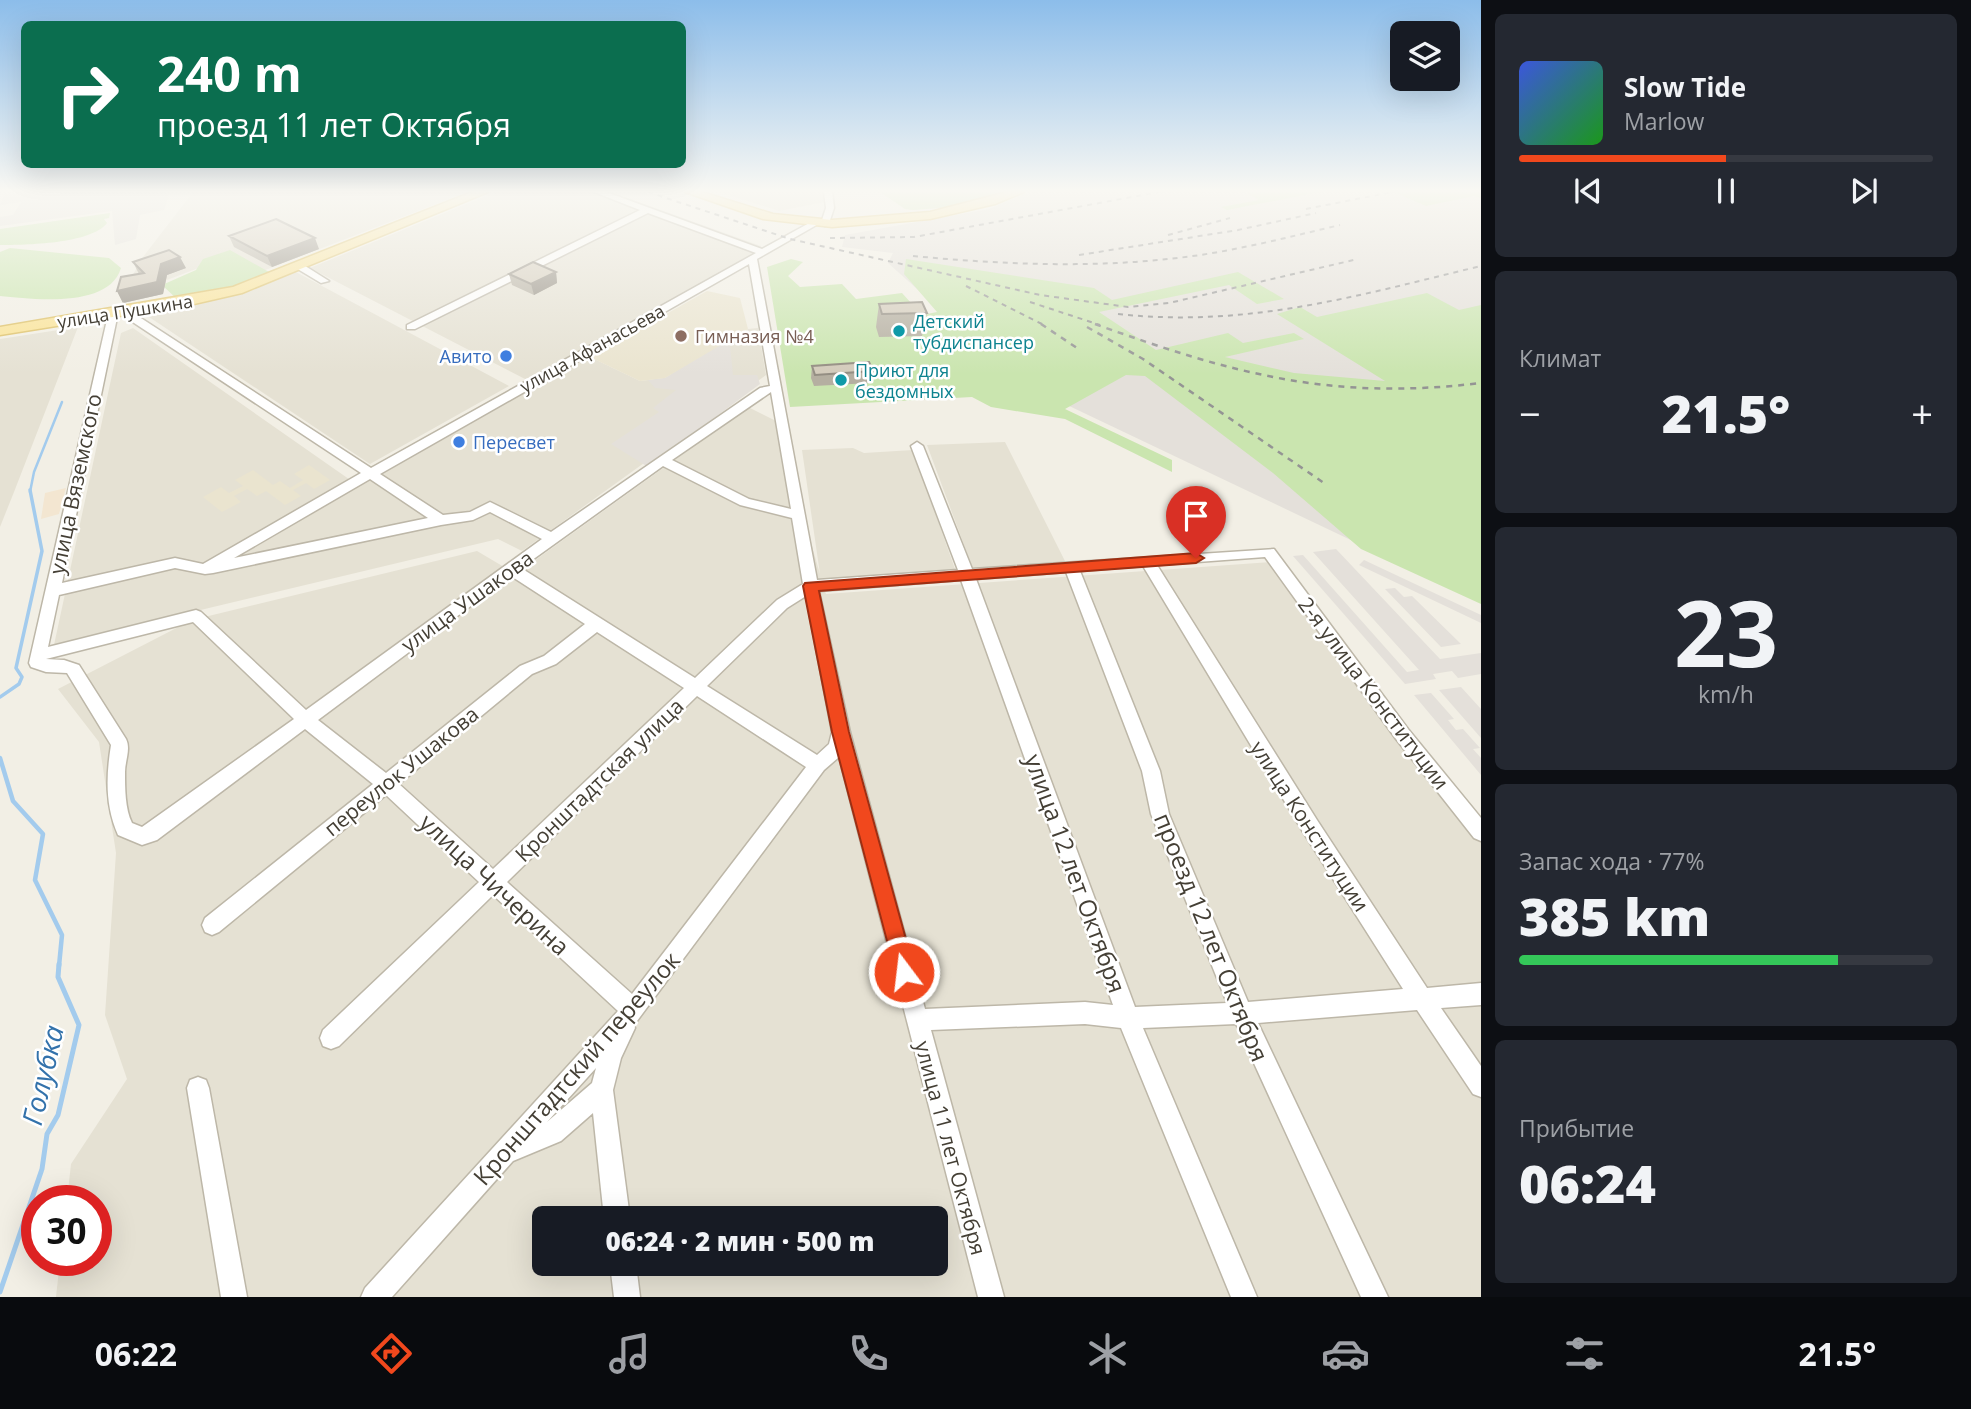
<!DOCTYPE html>
<html lang="ru">
<head>
<meta charset="utf-8">
<style>
  body { margin:0; font-family:"Open Sans",sans-serif; background:#242831; color:#f1f3f6; height:100vh; display:flex; flex-direction:column; font-size:26px; white-space:nowrap }
  * { box-sizing:border-box; margin:0 }
  p { font-size:23px; color:#9ea1a6 }
  .icon { flex:none; width:38px; height:38px; fill:none; stroke:currentColor; stroke-width:2; stroke-linecap:round; stroke-linejoin:round }
  .map { position:relative; flex:1; overflow:hidden }
  .sheet { display:flex; flex-direction:column; gap:14px; padding:14px; background:#0d0f14; width:490px }
  .sheet>* { flex:none }
  .top-card { position:absolute; left:21px; top:21px; width:665px; height:147px; border-radius:10px; box-shadow:0 7px 28px #0002; background:#0b6e4f; color:#fff; overflow:hidden }
  .controls { position:absolute; left:1390px; top:21px; display:grid; gap:14px }
  .controls a { display:grid; place-items:center; width:70px; height:70px; border-radius:10px; background:#171b24; box-shadow:0 7px 28px #0002; font-size:35px }
  .speed { position:absolute; left:21px; top:1185px; display:flex; gap:14px; font-size:35px; font-weight:700; text-align:center }
  .speed>* { display:grid; place-content:center; width:91px; height:91px; border-radius:50%; background:#171b24; box-shadow:0 7px 28px #0002; line-height:1 }
  .speed .limit { border:10px solid #d22; background:#fff; color:#111 }
  .pin { position:absolute; display:grid; place-items:center; width:60px; height:60px; color:#fff; margin:-72px -30px; border-radius:50% 50% 50% 0; rotate:-45deg; box-shadow:0 0 7px #0007 }
  .pin .icon { rotate:45deg }
  .me { position:absolute; width:77px; margin:-38px; rotate:345deg; stroke-linejoin:round; filter:drop-shadow(0 0 5px #0008) }
  .turn { display:flex; align-items:center; gap:24px; height:147px; padding:0 21px; font-size:32px }
  .turn .icon { width:91px; height:91px; stroke-width:2.5 }
  .turn b { display:block; font-size:49px; line-height:60px }
  .big { font-size:52px; font-weight:800; line-height:1.1 }
  .sheet .widget { flex:1; display:flex; flex-direction:column; justify-content:center; gap:10px; min-width:0; padding:0 24px; border-radius:10px; background:#242831 }
  .sheet .dial { align-items:center; gap:0 }
  .dial b { font-size:91px; line-height:1 }
  .song { display:flex; align-items:center; gap:21px }
  .cover { width:84px; height:84px; border-radius:10px; background:linear-gradient(135deg,hsl(230 70% 55%),hsl(120 70% 35%)) }
  .played { height:7px; border-radius:4px; background:linear-gradient(90deg,#f1481d 50%,#363941 50%) }
  .keys { display:flex; justify-content:space-around; direction:ltr }
  .heat { display:flex; justify-content:space-between; align-items:center; font-size:38px; direction:ltr }
  .charge { height:10px; border-radius:5px; background:linear-gradient(90deg,#34c759 77%,#363941 0) }
  .trip { position:absolute; left:532px; top:1206px; width:416px; height:70px; border-radius:10px; background:#171b24; box-shadow:0 7px 28px #0002; font-weight:800; line-height:70px; text-align:center }
  .tabs { display:flex; height:112px; justify-content:space-around; align-items:center; background:#090b0e; color:#9ea1a6 }
  .tabs .icon { width:49px; height:49px }
  .tabs .selected { color:#f1481d }
  .tabs b { font-size:32px; color:#f1f3f6 }
  main { display:flex; flex:1; min-height:0 }
  .map>svg:first-child { display:block }
  .residential { fill:#e5e1d3; fill-rule:evenodd }
  .commercial { fill:#f3e6d1 }
  .industrial { fill:#e4e0da }
  .education { fill:#eae4cf }
  .green { fill:#cae5af }
  .lines { fill:none; stroke-linecap:round; stroke-linejoin:round }
  .stream-far3 { stroke:#a3cbed; stroke-width:2.5 }
  .stream-far2 { stroke:#a3cbed; stroke-width:3.5 }
  .stream-far1 { stroke:#a3cbed; stroke-width:4.5 }
  .stream { stroke:#a3cbed; stroke-width:5 }
  .minor-casing { stroke:#bdb7a8; stroke-width:3 }
  .major-casing { stroke:#dec167; stroke-width:3 }
  .minor { fill:#fff; fill-rule:evenodd }
  .major { fill:#fae396; fill-rule:evenodd }
  .rail-far1 { stroke:#949494; stroke-width:2; stroke-dasharray:5 5; stroke-linecap:butt }
  .rail { stroke:#949494; stroke-width:2.5; stroke-dasharray:6 6; stroke-linecap:butt }
  .wall { fill:#b5afa1 }
  .shaded-wall { fill:#948e83 }
  .building { fill:#d3cbbb; stroke:#948e83; stroke-width:2 }
  .route { fill:#f1481d; stroke:#9d2f13; stroke-width:2 }
  .culture-dot { fill:#0f9aa8; stroke:#fff; stroke-width:2.5 }
  .education-dot { fill:#8d6e63; stroke:#fff; stroke-width:2.5 }
  .shop-dot { fill:#3f7fe0; stroke:#fff; stroke-width:2.5 }
  .labels { text-anchor:middle; dominant-baseline:central; stroke-width:5; stroke-linejoin:round; paint-order:stroke }
  .far-street-label { font-size:18px; fill:#443f35; stroke:#fff }
  .far-culture-label { font-size:18px; fill:#0d838f; stroke:#fff; text-anchor:start }
  .far-education-label { font-size:18px; fill:#785e54; stroke:#fff; text-anchor:start }
  .far-shop-label { font-size:18px; fill:#366cbe; stroke:#fff; text-anchor:end }
  .street-label { font-size:21px; fill:#443f35; stroke:#fff }
  .near-street-label { font-size:24px; fill:#443f35; stroke:#fff }
  .near-water-label { font-size:28px; font-style:italic; fill:#3372ab; stroke:#fff }
</style>
</head>
<body>
<main>
<div class="map">
<svg width="1481" height="1297" viewBox="0 0 1481 1297">
  <rect width="100%" height="100%" fill="#f2efe5"/>
  <!-- residential -->
  <path class="residential" d="M193 192H467L255 274 225 258 151 286 127 285 143 257Z
    M496 192H611L761 246 757 254 527 380 310 268Z
    M719 192H835V200L779 211Z
    M294 271 509 386 370 464 140 311Z
    M78 327 14 492 0 527V339Z
    M133 328 356 484 590 357 640 381 665 378 748 329 758 328 766 375 522 551 498 539 54 645 121 333Z
    M748 407 776 421 820 574 802 450 853 448 864 453 913 450 956 572 822 583 826 594 1271 562 1481 841V1297H56L60 1260H96V1200H67L71 1164 127 1079 105 1015 116 853 99 742 58 689 192 620 477 551 516 574ZM544 1218H936V1264H544Z
    M1005 442 1066 563 974 572 927 445Z"/>
  <!-- commercial -->
  <path class="commercial" d="M66 488 59 514 41 519 45 493Z"/>
  <!-- industrial -->
  <path class="industrial" d="M5 192H170L164 210 140 215 136 239 115 245 112 211 0 226V217L13 215 21 202 0 205Z
    M1029 192H1481V602L1023 384 888 263 893 253 842 247 845 235 989 209Z
    M721 343 730 346 733 375H757L760 384 648 467 611 444 659 412 653 408 676 390 655 388 648 380 665 378Z
    M1336 549 1440 659 1481 653V674L1458 678 1452 671 1433 674 1436 679 1405 684 1293 556 1303 555 1407 672 1419 670 1313 552Z
    M1364 560 1481 615V623L1359 565Z
    M1395 588 1404 597 1412 596 1461 644 1441 647 1385 589Z
    M1461 687 1481 709V738L1439 690Z
    M1431 693 1454 719 1448 720 1456 730 1463 729 1480 748 1473 749 1481 758V775L1414 695Z"/>
  <!-- education -->
  <path class="education" d="M707 291 740 298 748 329 665 378 640 381 590 357Z
    M309 465 330 480 314 489 306 483 293 490 301 496 285 505 266 491 257 496 247 489 234 496 241 502 222 512 203 497 221 487 229 493 243 486 235 480 253 470 273 485 280 481 290 488 303 480 294 474Z"/>
  <!-- green -->
  <path class="green" d="M880 192H998L968 206 913 210 905 209Z
    M1252 192H1320L1227 210 1221 207 1259 200 1247 193Z
    M1394 192H1481V198L1474 196 1426 206Z
    M110 213 109 218 104 219 107 223C91 244 25 245 0 245V229Z
    M10 248 109 258 121 268C109 309 32 299 0 296V252Z
    M230 250 269 272 240 285 178 300 162 285 196 270 203 259Z
    M791 259 803 262 788 276 800 287 842 284 856 299 902 293 922 315 937 312 904 274 906 259 1094 288 1112 300 1238 272 1284 299 1257 304 1229 285 1099 312 1156 350 1228 333 1243 343 1294 333 1304 339 1225 357 1294 373 1385 381 1277 314 1300 307 1317 317 1427 293 1459 310 1481 305V604L1361 549 1273 473 1145 376 1126 375 1065 409 1172 460V472L1065 419 991 407 972 397 790 407 767 267Z"/>
  <g class="lines">
    <!-- stream-far3 -->
    <path class="stream-far3" d="M30 492 34 472 62 402"/>
    <!-- stream-far2 -->
    <path class="stream-far2" d="M0 697 19 684 22 677 16 668 42 551 30 490"/>
    <!-- stream-far1 -->
    <path class="stream-far1" d="M0 758 13 801 43 834 35 880 62 935 59 966"/>
    <!-- stream -->
    <path class="stream" d="M0 1292 42 1169 47 1134 58 1115 79 1025 58 977 59 964"/>
    <!-- minor casing -->
    <g class="minor-casing">
      <path id="minor" d="M594 192H606L762 249 813 221 820 223 757 259 817 580 958 570 911 446 917 442 923 446 972 569 1274 549 1408 729 1481 818V841L1474 838 1396 739 1265 557 1157 565 1317 820 1427 988 1481 983V1005L1441 1008 1481 1066V1097L1473 1094 1417 1010 1258 1023 1388 1297H1361L1236 1024 1143 1028 1257 1297H1231L1121 1028 1085 1024 931 1030 1004 1297H978L839 757 824 770 634 1025 635 1028 621 1058 613 1090 630 1218H604L593 1113 561 1141 513 1161 392 1297H361L365 1288 618 1011 493 895 339 1046 331 1049 323 1046 320 1038 323 1030 479 882 386 795 219 932 212 935 205 932 202 925 205 918 373 784 305 729 157 840 142 845 118 835C105 806 106 776 111 745L67 673 46 672 31 667 29 663 109 311 118 313 62 583 175 558 203 564 361 473 119 313V309H127L371 468 756 253 648 213 415 329H407V325L640 210ZM749 264 770 386 760 388 551 532 490 502 470 512 443 515 380 474ZM771 392 791 509 749 499 672 460ZM663 466 740 505 792 518 803 584 777 600 695 678 521 568ZM370 479 428 518 234 558ZM490 512 542 539 306 710 201 612 196 610 48 647 59 595 175 568 205 574 213 573 441 525 473 520ZM1143 566 1303 832 1403 989 1248 1002 1169 814 1160 771 1080 571ZM1066 572 1142 771 1151 814 1227 1003 1135 1007 976 579ZM511 576 585 624 544 656 520 666 386 773 318 720ZM961 580 1113 1005 1085 1002 925 1009 850 732 819 591ZM806 596 832 732 829 744 817 755 707 686 787 608ZM193 622 294 719 142 827 132 823C125 809 125 788 125 772 125 761 131 749 126 739L79 665 64 660 46 659ZM597 632 684 688 493 869 399 784 532 674 556 664ZM697 696 806 767 632 994 507 882ZM596 1068 592 1083 547 1122Z
        M824 192H832L834 208 829 223 825 226 821 223 826 208Z
        M296 264H302L329 281 321 283 296 268Z
        M198 1077 206 1080 209 1088 247 1297H221L187 1088 190 1080Z
        M610 1264H636L640 1297H614Z"/>
    </g>
    <!-- major casing -->
    <g class="major-casing">
      <path id="major" d="M472 192H488L242 293 194 304 0 335V327L233 287Z
        M685 192H702L773 214 832 220 930 212 1007 192H1024L995 204 930 219 832 227 763 219Z"/>
    </g>
    <!-- minor -->
    <use href="#minor" class="minor"/>
    <!-- major -->
    <use href="#major" class="major"/>
    <!-- rail-far1 -->
    <path class="rail-far1" d="M648 192 790 239 1040 295 1128 307 1169 303 1358 259
      M1306 209 1392 192
      M1168 235 1230 218
      M830 238 914 237 1159 192
      M1079 255 1238 230 1316 213
      M913 256C1008 265 1105 269 1200 255 1247 248 1293 236 1340 225
      M966 286 1044 325
      M1030 302 1100 325
      M1118 314C1248 328 1356 296 1481 266"/>
    <!-- rail -->
    <path class="rail" d="M1041 324 1080 350
      M1095 324C1234 374 1331 401 1481 383
      M1087 327 1143 359 1324 483"/>
  </g>
  <!-- wall -->
  <path class="wall" d="M229 236 319 249 272 267 234 247Z
    M133 262 186 268 167 275 163 294 123 303 117 291 139 274Z
    M556 272 557 283 534 295 512 285 509 274Z
    M879 304 927 313 922 336 879 337 876 327Z
    M812 366 873 371 871 383 814 386 811 378Z"/>
  <!-- shaded-wall -->
  <path class="shaded-wall" d="M315 238 319 249 272 267 267 256Z
    M180 257 186 268 167 275 163 294 123 303 117 291 161 264Z
    M556 272 557 283 534 295 531 284Z"/>
  <!-- building -->
  <path class="building" d="M276 219 315 238 267 256 229 236Z
    M169 250 180 257 161 264 157 282 117 291 121 277 144 273 133 262Z
    M533 262 556 272 531 284 509 274Z
    M922 302 927 313 882 314 879 304Z
    M869 362 873 371 815 375 812 366Z"/>
  <!-- sky -->
  <linearGradient id="sky" x2="0" y2="1"><stop stop-color="#8cbdea"/><stop offset="0.51" stop-color="#f9f8f3"/><stop offset="1" stop-color="#f9f8f3" stop-opacity="0"/></linearGradient>
  <rect width="1481" height="374" fill="url(#sky)"/>
  <!-- route -->
  <path class="route" d="M1196 553 1204 558 1196 563 819 591 849 732 915 972 912 979 904 982 897 979 832 732 803 586 805 583Z"/>
  <!-- markers -->
  <g class="culture-dot">
    <circle cx="899" cy="331" r="7"/>
    <circle cx="841" cy="380" r="7"/>
  </g>
  <circle class="education-dot" cx="681" cy="336" r="7"/>
  <g class="shop-dot">
    <circle cx="506" cy="356" r="7"/>
    <circle cx="459" cy="442" r="7"/>
  </g>
  <g class="labels">
    <!-- far-street labels -->
    <g class="far-street-label">
      <text transform="translate(125 311) rotate(-9)">улица Пушкина</text>
      <text transform="translate(592 348) rotate(-29)">улица Афанасьева</text>
    </g>
    <!-- far-culture labels -->
    <g class="far-culture-label">
      <text x="913" y="321">Детский<tspan x="913" dy="21">тубдиспансер</tspan></text>
      <text x="855" y="370">Приют для<tspan x="855" dy="21">бездомных</tspan></text>
    </g>
    <!-- far-education labels -->
    <g class="far-education-label">
      <text x="695" y="336">Гимназия №4</text>
    </g>
    <!-- far-shop labels -->
    <g class="far-shop-label">
      <text x="492" y="356">Авито</text>
      <text x="473" y="442" text-anchor="start">Пересвет</text>
    </g>
    <!-- street labels -->
    <g class="street-label">
      <text transform="translate(75 484) rotate(-78)">улица Вяземского</text>
      <text transform="translate(467 601) rotate(-36)">улица Ушакова</text>
      <text transform="translate(1374 693) rotate(53)">2-я улица Конституции</text>
      <text transform="translate(401 771) rotate(-39)">переулок Ушакова</text>
      <text transform="translate(599 780) rotate(-44)">Кронштадтская улица</text>
      <text transform="translate(1310 826) rotate(57)">улица Конституции</text>
      <text transform="translate(951 1148) rotate(75)">улица 11 лет Октября</text>
    </g>
    <!-- near-street labels -->
    <g class="near-street-label">
      <text transform="translate(1076 873) rotate(70)">улица 12 лет Октября</text>
      <text transform="translate(495 884) rotate(43)">улица Чичерина</text>
      <text transform="translate(1212 937) rotate(68)">проезд 12 лет Октября</text>
      <text transform="translate(576 1068) rotate(-49)">Кронштадтский переулок</text>
    </g>
    <!-- near-water labels -->
    <g class="near-water-label">
      <text transform="translate(42 1075) rotate(-77)">Голубка</text>
    </g>
  </g>
</svg>
<div class="controls">
<a><svg class="icon" aria-label="layers" viewBox="0 0 24 24"><path d="M12 4l9 5-9 5-9-5zM3 14l9 5 9-5"/></svg></a>
</div>
<div class="speed"><div class="limit">30</div></div>
<div class="pin" style="left:1196px;top:558px;background:#d93025"><svg class="icon" aria-label="arrive" viewBox="0 0 24 24"><path d="M6 21V4h12l-3 4 3 4H6"/></svg></div>
<svg class="me" style="left:904px;top:972px" viewBox="-20 -20 40 40"><circle r="17" fill="#f1481d" stroke="#fff" stroke-width="3"/><path d="M0-11L8 9 0 5-8 9z" fill="#fff"/></svg>
<div class="trip">06:24 · 2 мин · 500 m</div>
<div class="top-card">
<div class="turn"><svg class="icon" aria-label="right" viewBox="0 0 24 24"><path d="M7 20v-9h11M14 6l5 5-5 5"/></svg><div><b>240 m</b>проезд 11 лет Октября</div></div>
</div>
</div>
<section class="sheet">
<div class="widget">
<div class="song"><i class="cover"></i><div><b>Slow Tide</b><p>Marlow</p></div></div>
<div class="played"></div>
<div class="keys"><svg class="icon" aria-label="previous" viewBox="0 0 24 24"><path d="M18 5L8 12l10 7zM5 5v14"/></svg><svg class="icon" aria-label="pause" viewBox="0 0 24 24"><path d="M8 5v14M16 5v14"/></svg><svg class="icon" aria-label="next" viewBox="0 0 24 24"><path d="M6 5l10 7-10 7zM19 5v14"/></svg></div>
</div>
<div class="widget"><p>Климат</p>
<div class="heat"><a>−</a><b class="big">21.5°</b><a>+</a></div>
</div>
<div class="widget dial"><b>23</b><p>km/h</p></div>
<div class="widget"><p>Запас хода · 77%</p><b class="big">385 km</b><div class="charge"></div></div>
<div class="widget"><p>Прибытие</p><b class="big">06:24</b></div>
</section>
</main>
<nav class="tabs">
<b>06:22</b>
<svg class="icon selected" aria-label="directions" viewBox="0 0 24 24"><path d="M12 3l9 9-9 9-9-9zM9 14v-3h6M13 9l2 2-2 2"/></svg>
<svg class="icon" aria-label="music" viewBox="0 0 24 24"><path d="M9 18V5l10-2v13"/><circle cx="6" cy="18" r="3"/><circle cx="16" cy="16" r="3"/></svg>
<svg class="icon" aria-label="phone" viewBox="0 0 24 24"><path d="M5 4h4l2 5-3 2q2 4 5 5l2-3 5 2v4C11 20 4 13 5 4z"/></svg>
<svg class="icon" aria-label="climate" viewBox="0 0 24 24"><path d="M12 3v18M4 7l16 10M4 17L20 7"/></svg>
<svg class="icon" aria-label="car" viewBox="0 0 24 24"><path d="M5 17H2v-5l4-1 3-4h7l3 4 3 1v5h-3M9 17h6M6 11h13"/><circle cx="7" cy="17" r="2"/><circle cx="17" cy="17" r="2"/></svg>
<svg class="icon" aria-label="filters" viewBox="0 0 24 24"><path d="M4 7h16M4 17h16"/><circle cx="9" cy="7" r="2"/><circle cx="15" cy="17" r="2"/></svg>
<b>21.5°</b>
</nav>
</body>
</html>
